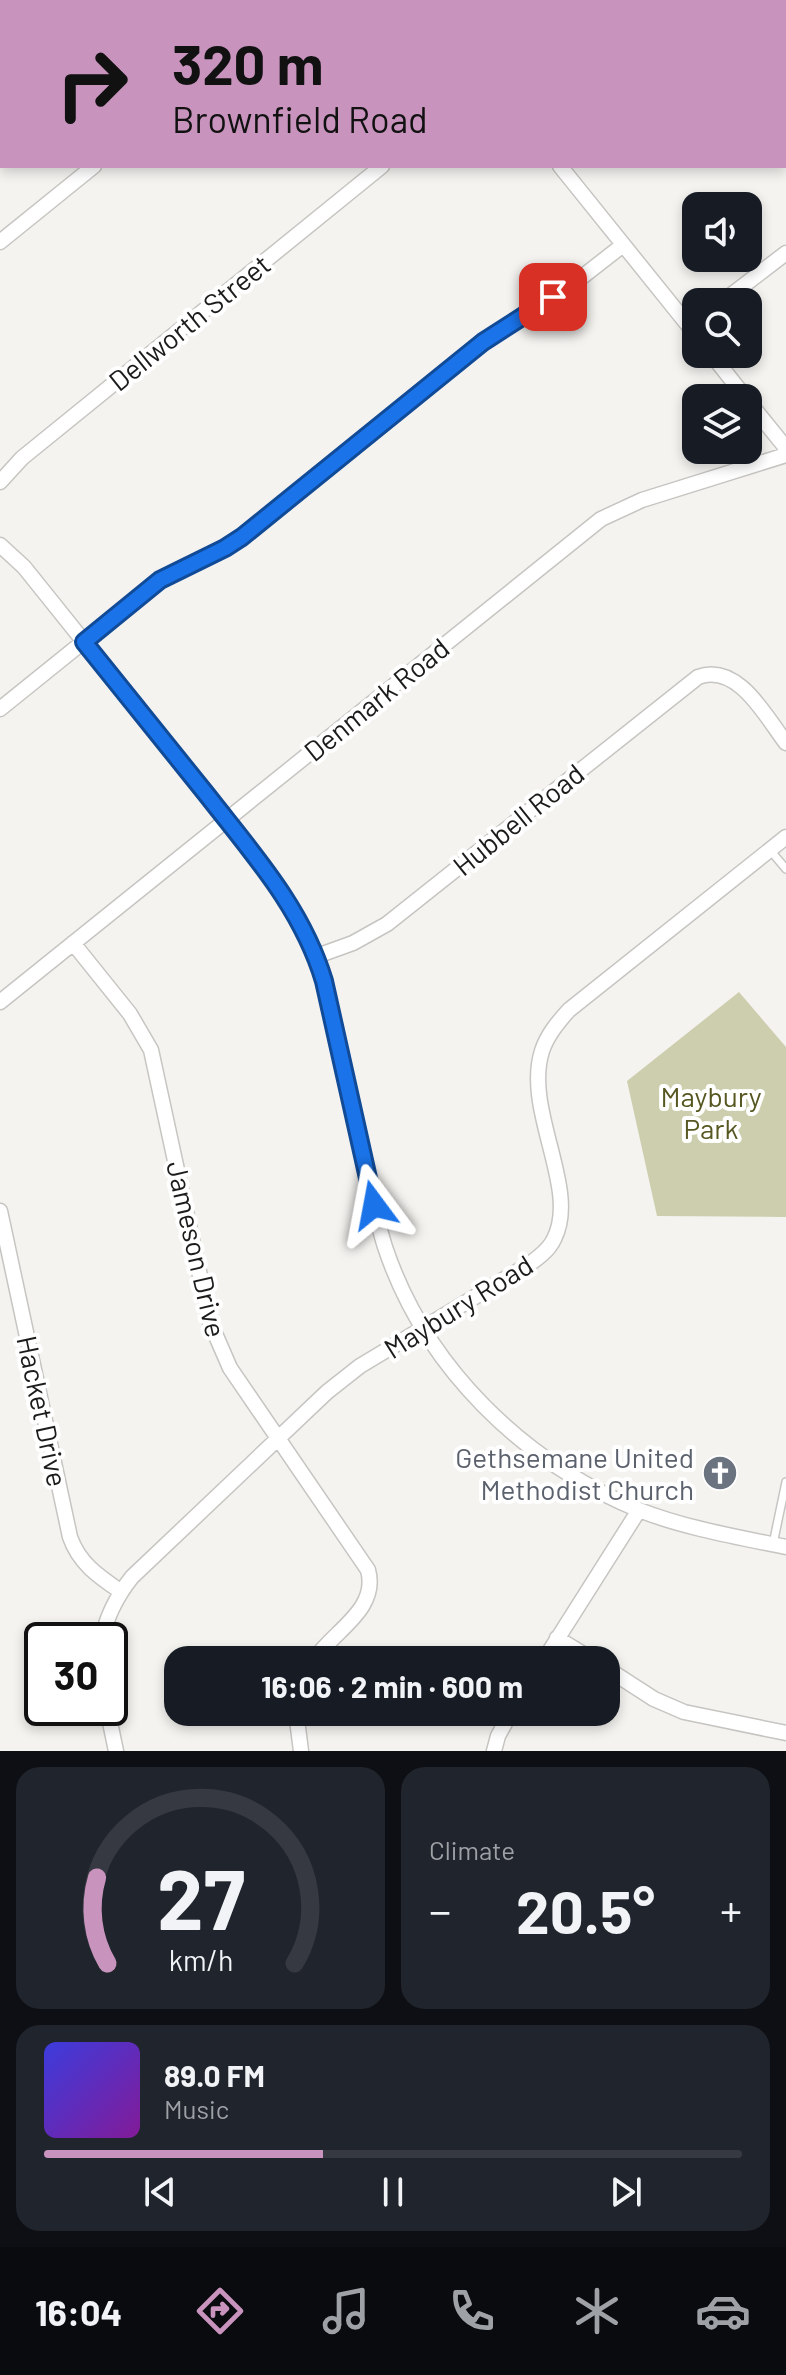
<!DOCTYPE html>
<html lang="en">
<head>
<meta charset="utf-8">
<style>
  body { margin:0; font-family:Barlow,sans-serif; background:#20242c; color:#f1f3f6; height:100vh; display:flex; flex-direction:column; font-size:30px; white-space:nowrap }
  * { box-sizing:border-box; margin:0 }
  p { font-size:26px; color:#9ea1a6 }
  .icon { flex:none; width:44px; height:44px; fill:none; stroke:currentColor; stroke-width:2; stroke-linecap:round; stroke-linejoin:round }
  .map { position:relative; height:1751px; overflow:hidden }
  .details { display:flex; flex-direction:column; gap:16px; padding:16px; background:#0d0f14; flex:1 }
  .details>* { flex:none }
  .top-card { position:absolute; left:0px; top:0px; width:786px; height:168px; box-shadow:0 4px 12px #0003; background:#c893bd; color:#111; overflow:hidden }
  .fabs { position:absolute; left:682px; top:192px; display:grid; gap:16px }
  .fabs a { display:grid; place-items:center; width:80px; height:80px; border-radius:16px; background:#171b24; box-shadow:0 4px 12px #0003; font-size:40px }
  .speed { position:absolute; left:24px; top:1622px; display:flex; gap:16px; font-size:40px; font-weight:700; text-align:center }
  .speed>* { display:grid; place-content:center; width:104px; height:104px; border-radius:50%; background:#171b24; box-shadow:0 4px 12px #0003; line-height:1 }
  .speed .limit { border:4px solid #111; border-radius:12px; background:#fff; color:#111 }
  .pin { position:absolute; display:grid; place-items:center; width:68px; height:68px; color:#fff; margin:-34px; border-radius:16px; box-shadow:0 4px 12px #0006 }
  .me { position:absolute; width:88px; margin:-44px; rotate:347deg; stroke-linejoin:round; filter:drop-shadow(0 0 6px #0008) }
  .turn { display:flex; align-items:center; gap:28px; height:168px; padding:0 40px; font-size:36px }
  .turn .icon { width:104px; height:104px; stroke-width:2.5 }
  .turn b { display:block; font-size:56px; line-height:68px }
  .big { font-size:60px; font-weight:700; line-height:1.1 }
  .details .card { flex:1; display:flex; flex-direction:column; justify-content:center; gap:12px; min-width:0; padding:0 28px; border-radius:24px; background:#20242c }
  .details .dial { align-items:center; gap:0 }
  .dial svg { height:208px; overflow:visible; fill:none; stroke:#363941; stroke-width:7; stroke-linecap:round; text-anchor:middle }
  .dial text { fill:#f1f3f6; stroke:none }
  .song { display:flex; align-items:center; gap:24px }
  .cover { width:96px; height:96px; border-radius:12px; background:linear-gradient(135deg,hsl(240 70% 55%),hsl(290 70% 35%)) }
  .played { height:8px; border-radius:4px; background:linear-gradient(90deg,#c893bd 40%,#363941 40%) }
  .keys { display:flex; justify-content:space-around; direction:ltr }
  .heat { display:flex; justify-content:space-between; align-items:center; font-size:44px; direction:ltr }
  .details .tiles { flex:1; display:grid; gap:16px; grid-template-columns:1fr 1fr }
  .card:last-child { grid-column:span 2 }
  .trip { position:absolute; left:164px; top:1646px; width:456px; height:80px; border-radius:24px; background:#171b24; box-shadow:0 4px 12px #0003; font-weight:700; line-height:80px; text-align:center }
  .dock { display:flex; height:128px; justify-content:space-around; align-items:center; background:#090b0e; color:#9ea1a6 }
  .dock .icon { width:56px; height:56px }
  .dock .selected { color:#c893bd }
  .dock b { font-size:36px; color:#f1f3f6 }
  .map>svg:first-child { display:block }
  .green { fill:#cccead }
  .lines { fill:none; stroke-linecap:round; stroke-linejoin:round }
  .service-casing { stroke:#c7c5c2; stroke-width:10 }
  .minor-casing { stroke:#c7c5c2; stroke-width:17 }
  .service { stroke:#fff; stroke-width:7 }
  .minor { stroke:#fff; stroke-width:14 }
  .route-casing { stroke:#114b97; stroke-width:20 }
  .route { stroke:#1a73e8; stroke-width:14 }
  .labels { text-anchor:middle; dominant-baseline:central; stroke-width:8; stroke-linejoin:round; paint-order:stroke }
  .street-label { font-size:28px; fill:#1b1b1a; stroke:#fff }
  .park-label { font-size:28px; fill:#565721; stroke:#fff }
  .worship-label { font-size:28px; fill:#5b616d; stroke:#fff; text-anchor:end }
</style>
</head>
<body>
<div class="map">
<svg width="786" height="1751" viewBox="0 0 786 1751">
  <rect width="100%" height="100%" fill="#f5f3f0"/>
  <!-- green -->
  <path class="green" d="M739 992 786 1047V1217L657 1216 627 1081Z"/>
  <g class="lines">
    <!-- service casing -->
    <g class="service-casing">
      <path id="service" d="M770 850 786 869
        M773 1544 786 1482"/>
    </g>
    <!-- minor casing -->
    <g class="minor-casing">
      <path id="minor" d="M459 0 461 2
        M7 2 10 0
        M296 2 298 0
        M784 119 786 122
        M560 166 696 335
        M0 242 94 166
        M722 302 786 253
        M711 354 746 398
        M748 401 786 448
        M0 482 22 458 382 166
        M0 545 24 567 264 866C290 902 311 938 324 981 335 1030 347 1079 357 1129 366 1168 373 1209 385 1247 425 1367 523 1462 639 1510 685 1528 737 1537 786 1547
        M0 709 160 580C187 563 216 554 242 537L483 342 582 277 623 245
        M73 943 130 1014 151 1050 210 1322 230 1368 368 1570C379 1610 333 1631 314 1660
        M317 956 353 943 387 924 698 677C738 662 766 717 786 743
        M0 1002 601 519 642 500 786 455
        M0 1211 70 1537C79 1563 98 1576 120 1591
        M557 1638 593 1660
        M102 1640C106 1617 117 1596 132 1577L327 1392 360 1366 528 1265C538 1258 549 1250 554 1239 580 1189 523 1110 542 1051 547 1035 558 1022 569 1010L786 837
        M544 1660 639 1510
        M606 1668 654 1699 684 1712 786 1733
        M107 1708 116 1751
        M296 1712 301 1751
        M494 1751 498 1736 511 1712"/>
    </g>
    <!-- service -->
    <use href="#service" class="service"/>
    <!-- minor -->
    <use href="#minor" class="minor"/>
  </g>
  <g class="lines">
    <!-- route casing -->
    <g class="route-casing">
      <path id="route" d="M374 1205 324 981C302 908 253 854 207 795 166 744 125 693 84 642L160 580 225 548 242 537 483 342 553 297"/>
    </g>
    <!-- route -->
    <use href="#route" class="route"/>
  </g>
  <!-- icons -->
  <defs>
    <g id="church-disc" transform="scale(1.8)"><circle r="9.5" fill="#6b7280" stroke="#fff"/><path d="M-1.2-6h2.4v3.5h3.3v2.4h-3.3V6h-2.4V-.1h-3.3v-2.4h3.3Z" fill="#fff"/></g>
  </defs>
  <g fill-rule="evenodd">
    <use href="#church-disc" x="720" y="1473"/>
  </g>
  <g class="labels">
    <!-- street labels -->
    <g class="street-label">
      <text transform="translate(189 322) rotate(-39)">Dellworth Street</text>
      <text transform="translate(376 699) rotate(-39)">Denmark Road</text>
      <text transform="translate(518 819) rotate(-39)">Hubbell Road</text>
      <text transform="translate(197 1249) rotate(77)">Jameson Drive</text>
      <text transform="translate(458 1306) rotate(-32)">Maybury Road</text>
      <text transform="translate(43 1411) rotate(78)">Hacket Drive</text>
    </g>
    <!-- park labels -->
    <g class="park-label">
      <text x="711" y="1096">Maybury<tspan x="711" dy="32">Park</tspan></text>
    </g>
    <!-- worship labels -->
    <g class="worship-label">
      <text x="694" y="1457">Gethsemane United<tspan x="694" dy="32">Methodist Church</tspan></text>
    </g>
  </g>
</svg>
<div class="fabs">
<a><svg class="icon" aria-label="sound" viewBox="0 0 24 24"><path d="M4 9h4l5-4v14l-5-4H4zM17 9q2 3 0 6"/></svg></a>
<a><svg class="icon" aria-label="search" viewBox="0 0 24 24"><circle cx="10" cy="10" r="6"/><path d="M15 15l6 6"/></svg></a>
<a><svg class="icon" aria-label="layers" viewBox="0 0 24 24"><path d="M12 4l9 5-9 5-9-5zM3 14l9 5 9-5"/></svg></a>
</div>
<div class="speed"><div class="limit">30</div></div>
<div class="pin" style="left:553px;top:297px;background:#d93025"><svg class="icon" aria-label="arrive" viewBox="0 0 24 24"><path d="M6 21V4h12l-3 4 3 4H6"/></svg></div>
<svg class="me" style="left:374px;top:1205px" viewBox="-20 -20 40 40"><path d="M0-17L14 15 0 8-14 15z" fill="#1a73e8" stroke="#fff" stroke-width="4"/></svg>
<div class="trip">16:06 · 2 min · 600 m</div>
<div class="top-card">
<div class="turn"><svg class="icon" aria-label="right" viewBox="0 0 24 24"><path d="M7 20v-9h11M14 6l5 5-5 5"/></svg><div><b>320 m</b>Brownfield Road</div></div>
</div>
</div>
<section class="details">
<div class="tiles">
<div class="card dial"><svg viewBox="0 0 100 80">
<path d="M14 69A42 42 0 1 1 86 69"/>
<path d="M14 69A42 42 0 0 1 10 36" stroke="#c893bd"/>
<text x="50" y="56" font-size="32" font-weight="700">27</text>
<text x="50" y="72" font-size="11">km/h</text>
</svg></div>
<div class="card"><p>Climate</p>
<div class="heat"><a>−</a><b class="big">20.5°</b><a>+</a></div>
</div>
<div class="card">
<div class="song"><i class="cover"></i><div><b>89.0 FM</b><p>Music</p></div></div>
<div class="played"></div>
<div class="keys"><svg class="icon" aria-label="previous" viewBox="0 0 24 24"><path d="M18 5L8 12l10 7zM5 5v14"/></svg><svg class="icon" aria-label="pause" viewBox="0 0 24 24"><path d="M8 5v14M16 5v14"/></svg><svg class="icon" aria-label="next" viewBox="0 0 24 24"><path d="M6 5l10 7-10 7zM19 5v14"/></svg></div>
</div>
</div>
</section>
<nav class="dock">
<b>16:04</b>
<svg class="icon selected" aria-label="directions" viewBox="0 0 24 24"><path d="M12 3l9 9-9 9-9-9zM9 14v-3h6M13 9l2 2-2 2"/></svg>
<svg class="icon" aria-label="music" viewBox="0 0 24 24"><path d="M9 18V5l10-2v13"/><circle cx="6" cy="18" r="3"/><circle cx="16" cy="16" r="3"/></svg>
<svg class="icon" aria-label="phone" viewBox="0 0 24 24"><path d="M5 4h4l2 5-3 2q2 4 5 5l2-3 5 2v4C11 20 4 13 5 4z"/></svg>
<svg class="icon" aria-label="climate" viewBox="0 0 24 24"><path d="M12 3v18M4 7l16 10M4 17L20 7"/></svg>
<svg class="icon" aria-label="car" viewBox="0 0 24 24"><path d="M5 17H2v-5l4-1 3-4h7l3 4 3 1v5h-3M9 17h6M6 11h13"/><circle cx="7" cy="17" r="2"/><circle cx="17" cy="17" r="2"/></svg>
</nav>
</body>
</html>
